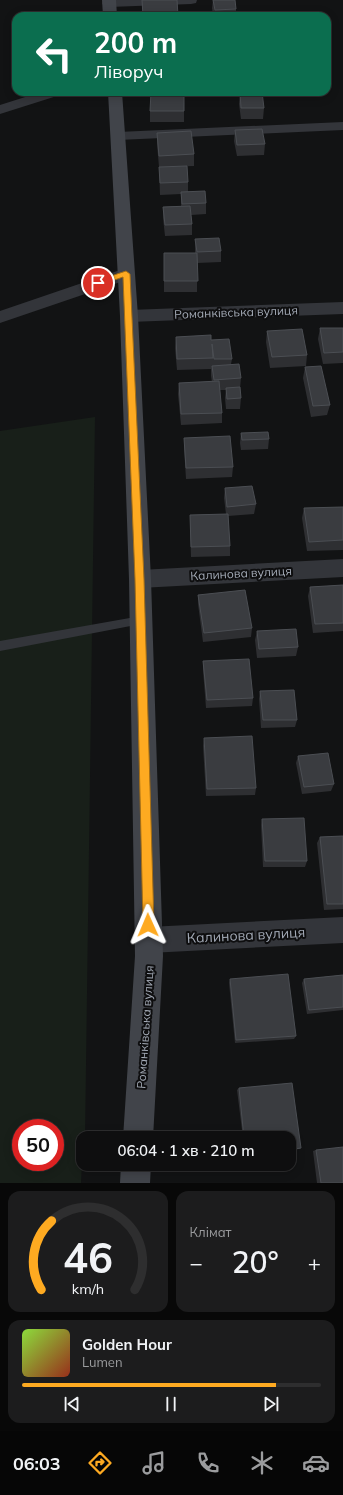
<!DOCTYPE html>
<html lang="uk">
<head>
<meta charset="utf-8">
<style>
  body { margin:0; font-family:Mulish,sans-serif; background:#1c1c1d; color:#f1f3f6; height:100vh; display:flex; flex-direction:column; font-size:15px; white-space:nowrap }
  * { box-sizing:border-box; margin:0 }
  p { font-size:13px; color:#9b9c9e }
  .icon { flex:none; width:22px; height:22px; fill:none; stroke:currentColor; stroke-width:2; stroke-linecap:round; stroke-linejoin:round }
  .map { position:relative; height:1183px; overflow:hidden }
  .drawer { display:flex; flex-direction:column; gap:8px; padding:8px; background:#080808; flex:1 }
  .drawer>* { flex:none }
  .top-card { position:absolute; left:12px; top:12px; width:319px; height:84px; border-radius:12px; box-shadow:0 2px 10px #0003,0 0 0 1px #2e2e2f; background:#0b6e4f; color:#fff; overflow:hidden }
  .speed { position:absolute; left:12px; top:1119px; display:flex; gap:8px; font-size:20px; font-weight:700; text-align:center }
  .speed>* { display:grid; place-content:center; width:52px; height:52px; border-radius:50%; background:#0e0e0f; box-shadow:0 2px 10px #0003,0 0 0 1px #2e2e2f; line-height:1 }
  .speed .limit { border:6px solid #d22; background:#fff; color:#111 }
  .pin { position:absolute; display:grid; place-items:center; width:34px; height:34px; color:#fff; margin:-17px; border:2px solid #fff; border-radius:50%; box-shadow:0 1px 4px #0007 }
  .me { position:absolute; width:44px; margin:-22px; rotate:359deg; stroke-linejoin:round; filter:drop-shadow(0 0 3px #0008) }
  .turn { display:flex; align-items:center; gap:14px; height:84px; padding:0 16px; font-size:18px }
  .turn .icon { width:52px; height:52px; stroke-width:2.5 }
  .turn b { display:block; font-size:28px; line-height:34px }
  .big { font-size:30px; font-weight:600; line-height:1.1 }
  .drawer .widget { flex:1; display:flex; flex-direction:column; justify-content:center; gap:6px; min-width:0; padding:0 14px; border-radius:12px; background:#1c1c1d }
  .drawer .dial { align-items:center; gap:0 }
  .dial svg { height:104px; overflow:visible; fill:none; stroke:#2e2e2f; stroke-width:7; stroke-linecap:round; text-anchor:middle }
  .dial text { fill:#f1f3f6; stroke:none }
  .song { display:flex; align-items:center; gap:12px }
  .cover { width:48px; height:48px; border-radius:6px; background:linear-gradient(135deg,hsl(90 70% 55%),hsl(10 70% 35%)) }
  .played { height:4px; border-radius:2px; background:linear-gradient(90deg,#feaa21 85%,#2e2e2f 85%) }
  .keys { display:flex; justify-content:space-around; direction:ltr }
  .heat { display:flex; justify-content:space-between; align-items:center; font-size:22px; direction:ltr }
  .drawer .tiles { flex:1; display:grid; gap:8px; grid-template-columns:1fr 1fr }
  .widget:last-child { grid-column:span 2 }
  .trip { position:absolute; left:76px; top:1131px; width:220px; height:40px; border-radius:12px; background:#0e0e0f; box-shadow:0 2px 10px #0003,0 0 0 1px #2e2e2f; font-weight:600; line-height:40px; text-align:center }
  .tab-bar { display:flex; height:64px; justify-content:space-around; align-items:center; background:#060606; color:#9b9c9e }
  .tab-bar .icon { width:28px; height:28px }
  .tab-bar .current { color:#feaa21 }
  .tab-bar b { font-size:18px; color:#f1f3f6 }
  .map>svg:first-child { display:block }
  .green { fill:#181f19; fill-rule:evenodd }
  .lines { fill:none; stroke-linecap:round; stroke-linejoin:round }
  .service { fill:#33353a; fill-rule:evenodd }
  .minor { fill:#33353a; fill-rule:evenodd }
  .tertiary { fill:#33353a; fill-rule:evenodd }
  .secondary { fill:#41444a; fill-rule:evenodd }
  .wall { fill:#2e2f32 }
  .building { fill:#3a3c40; stroke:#4b4e53 }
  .route { fill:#feaa21; stroke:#a56e15 }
  .labels { text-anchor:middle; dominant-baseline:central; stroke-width:4; stroke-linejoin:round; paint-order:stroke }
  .street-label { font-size:12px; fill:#a3aab6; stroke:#0e0e0f }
  .near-street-label { font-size:14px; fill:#a3aab6; stroke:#0e0e0f }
</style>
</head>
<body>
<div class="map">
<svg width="343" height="1183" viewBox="0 0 343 1183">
  <rect width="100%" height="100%" fill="#121314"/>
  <!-- green -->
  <path class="green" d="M95 417 85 1138H83L81 1183H0V431ZM21 1128H55V1162H21Z"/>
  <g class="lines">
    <!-- service -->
    <path class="service" d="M141 616 145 617 146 620 145 623 141 624 0 651V641Z"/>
    <!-- minor -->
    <path class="minor" d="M105 0H197L196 3 191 4 109 7 104 6 102 3Z
      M41 92H62L60 95 0 114V105Z
      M343 122V130L118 140 113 139 111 136 113 133 118 132Z
      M126 268 132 270 134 274 132 278 0 323V311Z
      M343 559V577L140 588 133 585 130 579 133 573 140 570Z
      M343 917V943L149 953 140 949 136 940 140 931 149 927Z"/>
    <!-- tertiary -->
    <path class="tertiary" d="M343 302V314L129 322 123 320 120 316 123 312 129 310Z"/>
    <!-- secondary -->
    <path class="secondary" d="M102 0H116L117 16H103Z
      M108 92H122L138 316 151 579 163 956 153 1138H123L135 956 129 579 120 316Z
      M121 1164H151L150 1183H120Z"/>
  </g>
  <!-- wall -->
  <path class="wall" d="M213 0H235L236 9V16H213L212 8Z
    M184 92V122H150V111Z
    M240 92 264 108 263 119H241L239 104Z
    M235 130 265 144 264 155 237 156 234 141Z
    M157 133 194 154V166L159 167 157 144Z
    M159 167 188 182V192L206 203V214L191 215 192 224V235L165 236 163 218V207L181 206V194L160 195Z
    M195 239 221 251V262L197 263V292H164V253H195Z
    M320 328H343V363L323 364 318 339Z
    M267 331 307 355 306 366 270 368 266 342Z
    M176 337 211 340 232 359 231 364 241 378 240 389 241 398 240 409H226L225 398 226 390H220L222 413V423L181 425 178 394 179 383 212 382 211 376V369L177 370 175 348Z
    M305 367 330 405 327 415 311 417 303 378Z
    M241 433 269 439 268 449 241 450 240 443Z
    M184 438 233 467 232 477 186 479 184 448Z
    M225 488 256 504 254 514 228 516 230 546V556L191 557 190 525V515L226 514 224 498Z
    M343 507V550L307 551 302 518 304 508Z
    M343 585V631L313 633 308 596 310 587Z
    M198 595 252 628 251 637 203 642 198 604Z
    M257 631 298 647 296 656 257 658 255 640Z
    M203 661 253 698 252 706 206 708 203 670Z
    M260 691 297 720 295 727 261 728 259 699Z
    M204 738 256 788 255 795 206 796 203 746Z
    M298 756 334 784 331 791 302 794 296 763Z
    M262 819 307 861 305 867H263L261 825Z
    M343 836V909L324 910 317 843 320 837Z
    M343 975V1010L307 1014 302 983 304 979Z
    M230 979 296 1036 294 1039 235 1043 229 983Z
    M239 1088 301 1148 299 1149 289 1150V1138H243L237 1090Z
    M316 1150 343 1183H317L313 1151Z"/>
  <!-- building -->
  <path class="building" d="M142 0H177L178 16H143Z
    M213 0H235L236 9 215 10Z
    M151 92H184V111H150Z
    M240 92H262L264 108H241Z
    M262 129 265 144 237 145 235 130Z
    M191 131 194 154 159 156 157 133Z
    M187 166 188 182 160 183 159 167Z
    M205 191 206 203 182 204 181 192Z
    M190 206 192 224 165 225 163 207Z
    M219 238 221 251 197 252 195 239Z
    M164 253H197L198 281H164Z
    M320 328H343V352L324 353Z
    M302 329 307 355 272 357 267 331Z
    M211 335V340L229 339 232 359H214L212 344 213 358 177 359 176 337Z
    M239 364 241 378 214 380 212 366Z
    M321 366 330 405 313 406 305 367Z
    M219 381 222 413 181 414 179 383Z
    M240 387 241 398 227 399 226 388Z
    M268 432 269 439 242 440 241 433Z
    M230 436 233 467 186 468 184 438Z
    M252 486 256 504 227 507 225 488Z
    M343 507V540L309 542 304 508Z
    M228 514 230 546 191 547 190 515Z
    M343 585V623L315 624 310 587Z
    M245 590 252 628 204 633 198 595Z
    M296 629 298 647 259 649 257 631Z
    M249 659 253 698 207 700 203 661Z
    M294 690 297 720H263L260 691Z
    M252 736 256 788 207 789 204 738Z
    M328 753 334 784 304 787 298 756Z
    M304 818 307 861H265L262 819Z
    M343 836V904H327L320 837Z
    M288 974 296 1036 236 1040 230 979Z
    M343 975V1007L309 1010 304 979Z
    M292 1083 301 1148 289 1150V1138H244L239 1088Z
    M343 1147V1183H321L316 1150Z"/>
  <!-- route -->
  <path class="route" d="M126 271 130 274 144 579 154 925 152 929 148 931 144 929 143 925 135 579 123 277 98 286 95 283 96 281Z"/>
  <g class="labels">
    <!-- street labels -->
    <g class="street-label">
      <text transform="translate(236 312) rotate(-2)">Романківська вулиця</text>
      <text transform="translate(241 573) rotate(-3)">Калинова вулиця</text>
      <text transform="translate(145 1027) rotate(-86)">Романківська вулиця</text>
    </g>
    <!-- near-street labels -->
    <g class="near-street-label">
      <text transform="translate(246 935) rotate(-3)">Калинова вулиця</text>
    </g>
  </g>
</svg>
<div class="speed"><div class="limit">50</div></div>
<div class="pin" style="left:98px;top:283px;background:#d93025"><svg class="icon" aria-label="arrive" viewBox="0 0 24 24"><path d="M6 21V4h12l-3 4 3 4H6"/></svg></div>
<svg class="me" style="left:148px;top:925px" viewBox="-20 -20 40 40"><path d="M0-17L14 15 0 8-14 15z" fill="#feaa21" stroke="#fff" stroke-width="4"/></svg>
<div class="trip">06:04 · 1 хв · 210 m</div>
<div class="top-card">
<div class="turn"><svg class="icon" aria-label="left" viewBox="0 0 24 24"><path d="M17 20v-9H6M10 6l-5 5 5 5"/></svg><div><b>200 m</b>Ліворуч</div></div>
</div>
</div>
<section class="drawer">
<div class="tiles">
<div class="widget dial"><svg viewBox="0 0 100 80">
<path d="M14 69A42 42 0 1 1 86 69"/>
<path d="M14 69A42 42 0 0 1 22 16" stroke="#feaa21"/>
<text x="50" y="56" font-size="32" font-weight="700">46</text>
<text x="50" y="72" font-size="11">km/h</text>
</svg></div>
<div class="widget"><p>Клімат</p>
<div class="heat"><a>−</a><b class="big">20°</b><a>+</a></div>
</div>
<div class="widget">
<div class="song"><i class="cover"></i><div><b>Golden Hour</b><p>Lumen</p></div></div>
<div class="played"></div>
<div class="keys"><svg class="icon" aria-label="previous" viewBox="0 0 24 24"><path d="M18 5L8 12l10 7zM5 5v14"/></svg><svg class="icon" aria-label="pause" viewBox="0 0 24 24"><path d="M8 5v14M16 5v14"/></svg><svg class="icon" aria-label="next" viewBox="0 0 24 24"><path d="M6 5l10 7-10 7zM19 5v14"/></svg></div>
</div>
</div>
</section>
<nav class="tab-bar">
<b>06:03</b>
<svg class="icon current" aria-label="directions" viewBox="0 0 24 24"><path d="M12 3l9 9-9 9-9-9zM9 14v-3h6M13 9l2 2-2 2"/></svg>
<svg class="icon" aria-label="music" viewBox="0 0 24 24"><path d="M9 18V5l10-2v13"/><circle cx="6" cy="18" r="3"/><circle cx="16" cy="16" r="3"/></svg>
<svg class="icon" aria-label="phone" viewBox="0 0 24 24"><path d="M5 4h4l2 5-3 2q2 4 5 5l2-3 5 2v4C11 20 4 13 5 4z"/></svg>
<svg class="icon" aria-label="climate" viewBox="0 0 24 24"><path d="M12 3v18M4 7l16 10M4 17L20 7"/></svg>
<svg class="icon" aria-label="car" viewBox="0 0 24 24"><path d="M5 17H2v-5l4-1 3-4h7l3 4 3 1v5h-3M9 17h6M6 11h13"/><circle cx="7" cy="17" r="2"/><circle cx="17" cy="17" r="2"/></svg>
</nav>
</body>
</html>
